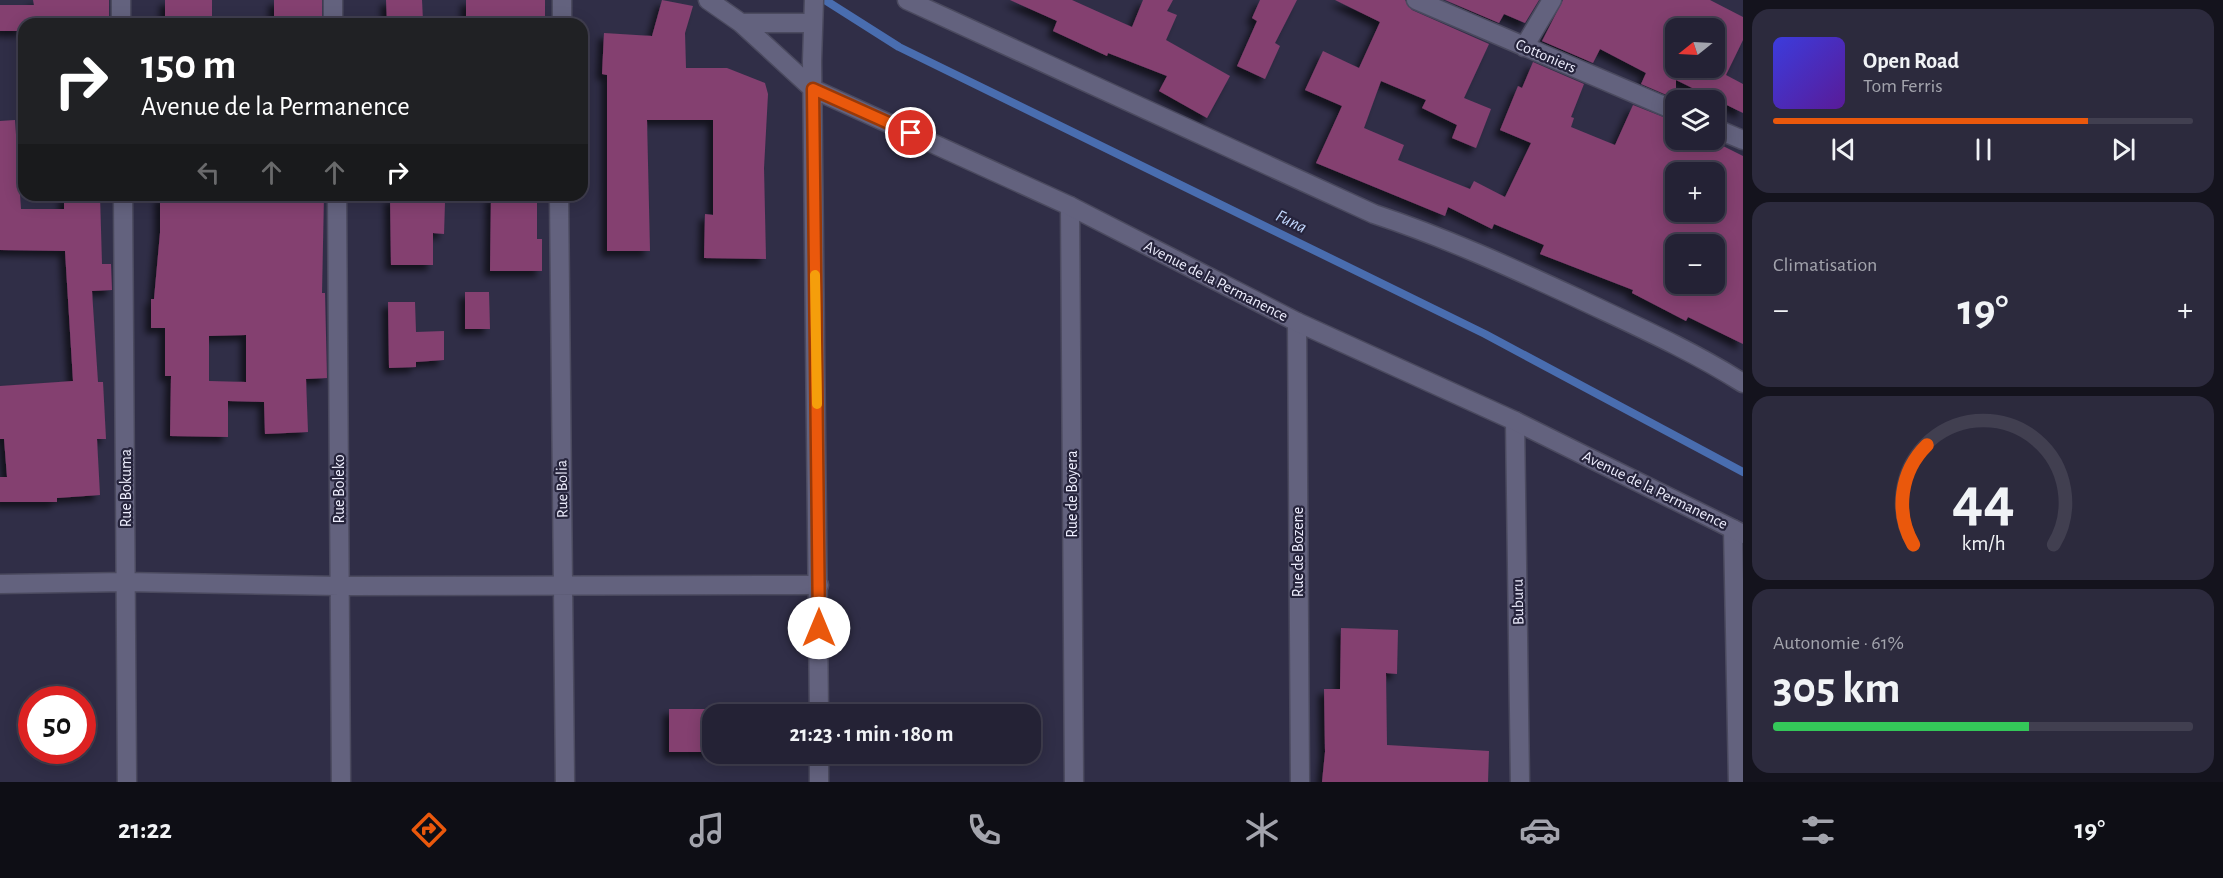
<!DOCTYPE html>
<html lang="fr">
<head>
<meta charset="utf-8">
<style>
  body { margin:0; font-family:"Alegreya Sans",sans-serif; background:#2c2a3d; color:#f1f3f6; height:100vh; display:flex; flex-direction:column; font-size:22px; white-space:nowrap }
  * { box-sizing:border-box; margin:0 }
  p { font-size:20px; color:#a3a4ad }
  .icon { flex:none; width:33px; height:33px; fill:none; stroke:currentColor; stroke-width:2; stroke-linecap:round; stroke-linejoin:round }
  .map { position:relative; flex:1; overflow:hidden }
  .side { display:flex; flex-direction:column; gap:9px; padding:9px; background:#14131d; width:480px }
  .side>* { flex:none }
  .top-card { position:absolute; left:18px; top:18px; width:570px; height:183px; border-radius:18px; box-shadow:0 3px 15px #0003,0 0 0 2px #413f50; background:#202124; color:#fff; overflow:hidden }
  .needle { width:39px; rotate:252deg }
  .fabs { position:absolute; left:1665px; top:18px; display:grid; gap:12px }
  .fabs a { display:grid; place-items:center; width:60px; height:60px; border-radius:12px; background:#242235; box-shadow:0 3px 15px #0003,0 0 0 2px #413f50; font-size:30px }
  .speed { position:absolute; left:18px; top:686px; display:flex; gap:12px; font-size:30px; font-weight:700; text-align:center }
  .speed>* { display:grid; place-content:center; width:78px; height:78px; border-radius:50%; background:#242235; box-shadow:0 3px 15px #0003,0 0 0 2px #413f50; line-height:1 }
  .speed .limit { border:9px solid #d22; background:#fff; color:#111 }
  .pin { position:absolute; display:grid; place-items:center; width:51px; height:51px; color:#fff; margin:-26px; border:3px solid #fff; border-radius:50%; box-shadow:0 2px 6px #0007 }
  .me { position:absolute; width:66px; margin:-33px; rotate:0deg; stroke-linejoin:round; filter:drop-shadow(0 0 4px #0008) }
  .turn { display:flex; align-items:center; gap:21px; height:126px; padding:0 24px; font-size:27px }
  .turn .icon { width:78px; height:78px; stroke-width:2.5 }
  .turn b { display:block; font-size:42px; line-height:51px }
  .lanes { display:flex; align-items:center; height:57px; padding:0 24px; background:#0003; justify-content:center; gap:30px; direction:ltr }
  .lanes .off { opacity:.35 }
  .big { font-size:45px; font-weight:700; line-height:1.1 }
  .side .card { flex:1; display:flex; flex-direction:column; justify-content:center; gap:9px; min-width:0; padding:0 21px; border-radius:18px; background:#2c2a3d }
  .side .dial { align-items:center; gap:0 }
  .dial svg { height:156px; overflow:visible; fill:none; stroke:#413f50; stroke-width:7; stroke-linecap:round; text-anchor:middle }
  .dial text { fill:#f1f3f6; stroke:none }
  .song { display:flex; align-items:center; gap:18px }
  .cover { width:72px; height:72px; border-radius:9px; background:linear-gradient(135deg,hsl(240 70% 55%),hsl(270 70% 35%)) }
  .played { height:6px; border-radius:3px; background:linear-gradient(90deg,#ea580c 75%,#413f50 75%) }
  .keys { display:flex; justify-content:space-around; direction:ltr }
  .heat { display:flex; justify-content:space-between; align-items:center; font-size:33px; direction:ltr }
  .charge { height:9px; border-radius:4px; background:linear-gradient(90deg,#34c759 61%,#413f50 0) }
  .trip { position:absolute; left:702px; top:704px; width:339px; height:60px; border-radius:18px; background:#242235; box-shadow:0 3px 15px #0003,0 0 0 2px #413f50; font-weight:700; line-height:60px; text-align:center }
  .tab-bar { display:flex; height:96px; justify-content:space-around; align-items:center; background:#0e0e15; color:#a3a4ad }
  .tab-bar .icon { width:42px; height:42px }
  .tab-bar .active { color:#ea580c }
  .tab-bar b { font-size:27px; color:#f1f3f6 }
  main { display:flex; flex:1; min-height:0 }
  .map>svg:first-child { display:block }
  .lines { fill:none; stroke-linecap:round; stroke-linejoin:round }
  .stream { stroke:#496daf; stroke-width:8 }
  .building { fill:#844070; fill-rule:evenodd; filter:url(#shadow) }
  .street-casing { stroke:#4b4a5f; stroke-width:21 }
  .secondary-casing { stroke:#4b4a5f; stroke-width:21 }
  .street { stroke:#63627e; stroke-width:18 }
  .secondary { stroke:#63627e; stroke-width:18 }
  .route-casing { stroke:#983908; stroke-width:15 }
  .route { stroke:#ea580c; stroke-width:10 }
  .slow { stroke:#f59e0b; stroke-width:10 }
  .labels { text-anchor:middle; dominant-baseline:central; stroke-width:4.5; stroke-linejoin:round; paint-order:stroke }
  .street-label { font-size:16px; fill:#eeeefe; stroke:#26243c }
  .water-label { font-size:18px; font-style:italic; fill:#c3d8fe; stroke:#26243c }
</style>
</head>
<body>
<main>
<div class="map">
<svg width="1743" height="782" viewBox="0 0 1743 782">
  <defs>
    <filter id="shadow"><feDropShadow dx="-5.5" dy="5.5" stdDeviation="3" flood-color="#0009"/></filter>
  </defs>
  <rect width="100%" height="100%" fill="#302e47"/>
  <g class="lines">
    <!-- stream -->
    <path class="stream" d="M825 0 899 47 1485 334 1743 472"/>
  </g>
  <!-- building -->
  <path class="building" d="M33 0H109V24H24V31H0V5H34Z
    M165 0H212V24H165Z
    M274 0H322V24H274Z
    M386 0H422L423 21 387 22Z
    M466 0H545V24H466Z
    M662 0 693 6 685 33 686 68H727L765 83 768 94 764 168 766 259 704 258 705 214 713 215V120H647L650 251H607V75L602 74 604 33 652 36Z
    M1010 0H1072L1132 27 1143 0H1173L1167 11 1177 15 1166 40 1230 76 1207 118 1159 91 1167 76 1108 53 1107 56 1053 31 1057 21Z
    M1260 0H1297L1275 43 1280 46 1265 79 1237 66 1257 21 1252 18Z
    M1335 0H1405L1412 10 1489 44 1464 98 1491 109 1476 148 1452 138 1457 125 1422 108 1426 100 1381 81 1364 128 1404 145 1398 160 1470 189 1474 181 1505 197 1531 143 1500 130 1518 86 1522 88 1533 62 1584 84 1571 117 1574 118 1571 127 1615 145 1633 105 1676 122V140H1711L1743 156V344L1688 317 1686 321 1632 293 1633 290 1540 254 1544 245 1494 224 1492 229 1448 207 1445 216 1316 163 1342 106 1305 90 1323 51 1359 68 1380 22ZM1676 172H1714V212H1676ZM1676 244H1714V284H1676Z
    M1445 0H1539L1525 23 1504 14 1499 23Z
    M1563 0H1710L1743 17V40L1726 75 1743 84V113L1676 80V99L1641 84 1646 73 1600 49 1593 63 1542 41ZM1676 28H1714V68H1676Z
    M15 120 21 209H64V195H100L102 264H111L112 290 92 291 98 382H103L106 439H97L100 495 57 498V502H0V477H7L4 439H0V386L73 381 65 251 0 250V121Z
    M160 195H324L322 293H325L327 378 306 379 308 432 265 434 264 402 228 401V437L170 436 171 376H165V328H151V299H154L160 233ZM246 335V382L209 381V336Z
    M491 195H537V239H542V271H490Z
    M390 197H432L433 202H445L444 234 433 233V265H391Z
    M465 292H489L490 329H465Z
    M388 302H415L416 332 444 331V360L416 362V367L389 368Z
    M1341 628 1398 630 1397 674 1386 673 1387 745 1489 751 1488 782H1322L1325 752 1324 689H1340Z
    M669 709H712V752H669Z"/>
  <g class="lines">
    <!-- street casing -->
    <g class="street-casing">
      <path id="street" d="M333 0V24
        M907 0 1374 214C1444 237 1510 267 1577 298 1634 325 1689 349 1743 383
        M1416 0 1676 111
        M121 24V0
        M562 24V0
        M1524 47 1552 0
        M1714 128 1743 140
        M123 195 127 782
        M337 195 341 782
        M559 195 565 782
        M1070 206 1074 782
        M1297 322 1300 782
        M1515 421 1520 782
        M1733 529 1738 782
        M0 584 126 582 339 586 819 585"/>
    </g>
    <!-- secondary casing -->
    <g class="secondary-casing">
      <path id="secondary" d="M708 0 741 23 813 89 1070 206 1297 322 1515 421 1743 534
        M814 0 812 61 819 714
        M741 23H813
        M819 753V782"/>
    </g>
    <!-- street -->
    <use href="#street" class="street"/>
    <!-- secondary -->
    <use href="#secondary" class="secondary"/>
  </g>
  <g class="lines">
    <!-- route casing -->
    <g class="route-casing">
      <path id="route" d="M819 628 813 89 911 133"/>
    </g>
    <!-- route -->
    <use href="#route" class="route"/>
    <!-- slow -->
    <path class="slow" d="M815 275 817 404"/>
  </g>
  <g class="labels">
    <!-- street labels -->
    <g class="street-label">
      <text transform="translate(1546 56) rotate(23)">Cottoniers</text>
      <text transform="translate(1216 281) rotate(27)">Avenue de la Permanence</text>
      <text transform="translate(126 488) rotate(-90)">Rue Bokuma</text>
      <text transform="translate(339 489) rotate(-90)">Rue Boleko</text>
      <text transform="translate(562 489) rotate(-91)">Rue Bolia</text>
      <text transform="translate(1655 490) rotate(26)">Avenue de la Permanence</text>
      <text transform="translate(1072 494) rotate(-90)">Rue de Boyera</text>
      <text transform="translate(1298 552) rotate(-90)">Rue de Bozene</text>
      <text transform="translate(1518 602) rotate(-91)">Buburu</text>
    </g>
    <!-- water labels -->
    <g class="water-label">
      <text transform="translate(1291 222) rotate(26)">Funa</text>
    </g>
  </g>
</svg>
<div class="fabs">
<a><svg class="needle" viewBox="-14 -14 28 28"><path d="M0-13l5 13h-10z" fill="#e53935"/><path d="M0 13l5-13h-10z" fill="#a3a4ad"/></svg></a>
<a><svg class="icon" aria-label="layers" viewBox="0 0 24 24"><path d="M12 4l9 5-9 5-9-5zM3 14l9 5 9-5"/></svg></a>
<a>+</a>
<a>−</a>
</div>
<div class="speed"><div class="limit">50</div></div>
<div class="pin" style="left:911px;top:133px;background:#d93025"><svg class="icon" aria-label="arrive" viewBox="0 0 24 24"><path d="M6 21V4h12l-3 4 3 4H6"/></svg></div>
<svg class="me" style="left:819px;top:628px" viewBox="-20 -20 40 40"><circle r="19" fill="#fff"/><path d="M0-13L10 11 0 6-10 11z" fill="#ea580c"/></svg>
<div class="trip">21:23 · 1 min · 180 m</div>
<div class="top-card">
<div class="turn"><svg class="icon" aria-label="right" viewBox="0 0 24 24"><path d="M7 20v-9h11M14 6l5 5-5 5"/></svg><div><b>150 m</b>Avenue de la Permanence</div></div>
<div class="lanes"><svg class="icon off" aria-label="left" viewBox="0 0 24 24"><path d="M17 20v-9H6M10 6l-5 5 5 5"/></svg><svg class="icon off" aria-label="ahead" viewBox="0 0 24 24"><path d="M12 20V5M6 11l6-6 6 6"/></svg><svg class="icon off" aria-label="ahead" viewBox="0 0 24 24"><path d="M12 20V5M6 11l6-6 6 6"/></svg><svg class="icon" aria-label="right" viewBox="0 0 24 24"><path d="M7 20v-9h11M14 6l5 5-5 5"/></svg></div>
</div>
</div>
<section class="side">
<div class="card">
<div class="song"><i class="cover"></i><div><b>Open Road</b><p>Tom Ferris</p></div></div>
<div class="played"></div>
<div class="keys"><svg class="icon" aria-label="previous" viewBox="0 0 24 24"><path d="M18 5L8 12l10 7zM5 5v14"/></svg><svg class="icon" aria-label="pause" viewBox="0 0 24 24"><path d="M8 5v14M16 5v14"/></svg><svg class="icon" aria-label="next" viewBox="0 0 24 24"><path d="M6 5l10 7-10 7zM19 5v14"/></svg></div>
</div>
<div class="card"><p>Climatisation</p>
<div class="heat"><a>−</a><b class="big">19°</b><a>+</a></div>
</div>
<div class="card dial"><svg viewBox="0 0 100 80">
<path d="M14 69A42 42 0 1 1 86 69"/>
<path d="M14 69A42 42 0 0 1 21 18" stroke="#ea580c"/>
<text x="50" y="56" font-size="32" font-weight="700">44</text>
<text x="50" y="72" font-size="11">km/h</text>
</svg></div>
<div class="card"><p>Autonomie · 61%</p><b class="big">305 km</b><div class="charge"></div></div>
</section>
</main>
<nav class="tab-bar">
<b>21:22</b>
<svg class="icon active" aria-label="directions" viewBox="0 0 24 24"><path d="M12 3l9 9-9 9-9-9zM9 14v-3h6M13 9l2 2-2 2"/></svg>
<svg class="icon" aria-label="music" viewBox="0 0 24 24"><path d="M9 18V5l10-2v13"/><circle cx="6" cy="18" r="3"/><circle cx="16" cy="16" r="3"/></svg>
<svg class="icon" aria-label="phone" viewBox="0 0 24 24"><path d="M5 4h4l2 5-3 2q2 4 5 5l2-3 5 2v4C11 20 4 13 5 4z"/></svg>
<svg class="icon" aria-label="climate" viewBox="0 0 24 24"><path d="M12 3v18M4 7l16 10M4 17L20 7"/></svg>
<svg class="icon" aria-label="car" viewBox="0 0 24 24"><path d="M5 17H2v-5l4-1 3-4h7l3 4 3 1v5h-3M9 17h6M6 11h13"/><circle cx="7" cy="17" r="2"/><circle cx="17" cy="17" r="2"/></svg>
<svg class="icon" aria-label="filters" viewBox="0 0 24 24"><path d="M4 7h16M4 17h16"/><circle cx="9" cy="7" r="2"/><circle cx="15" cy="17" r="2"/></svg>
<b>19°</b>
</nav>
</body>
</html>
